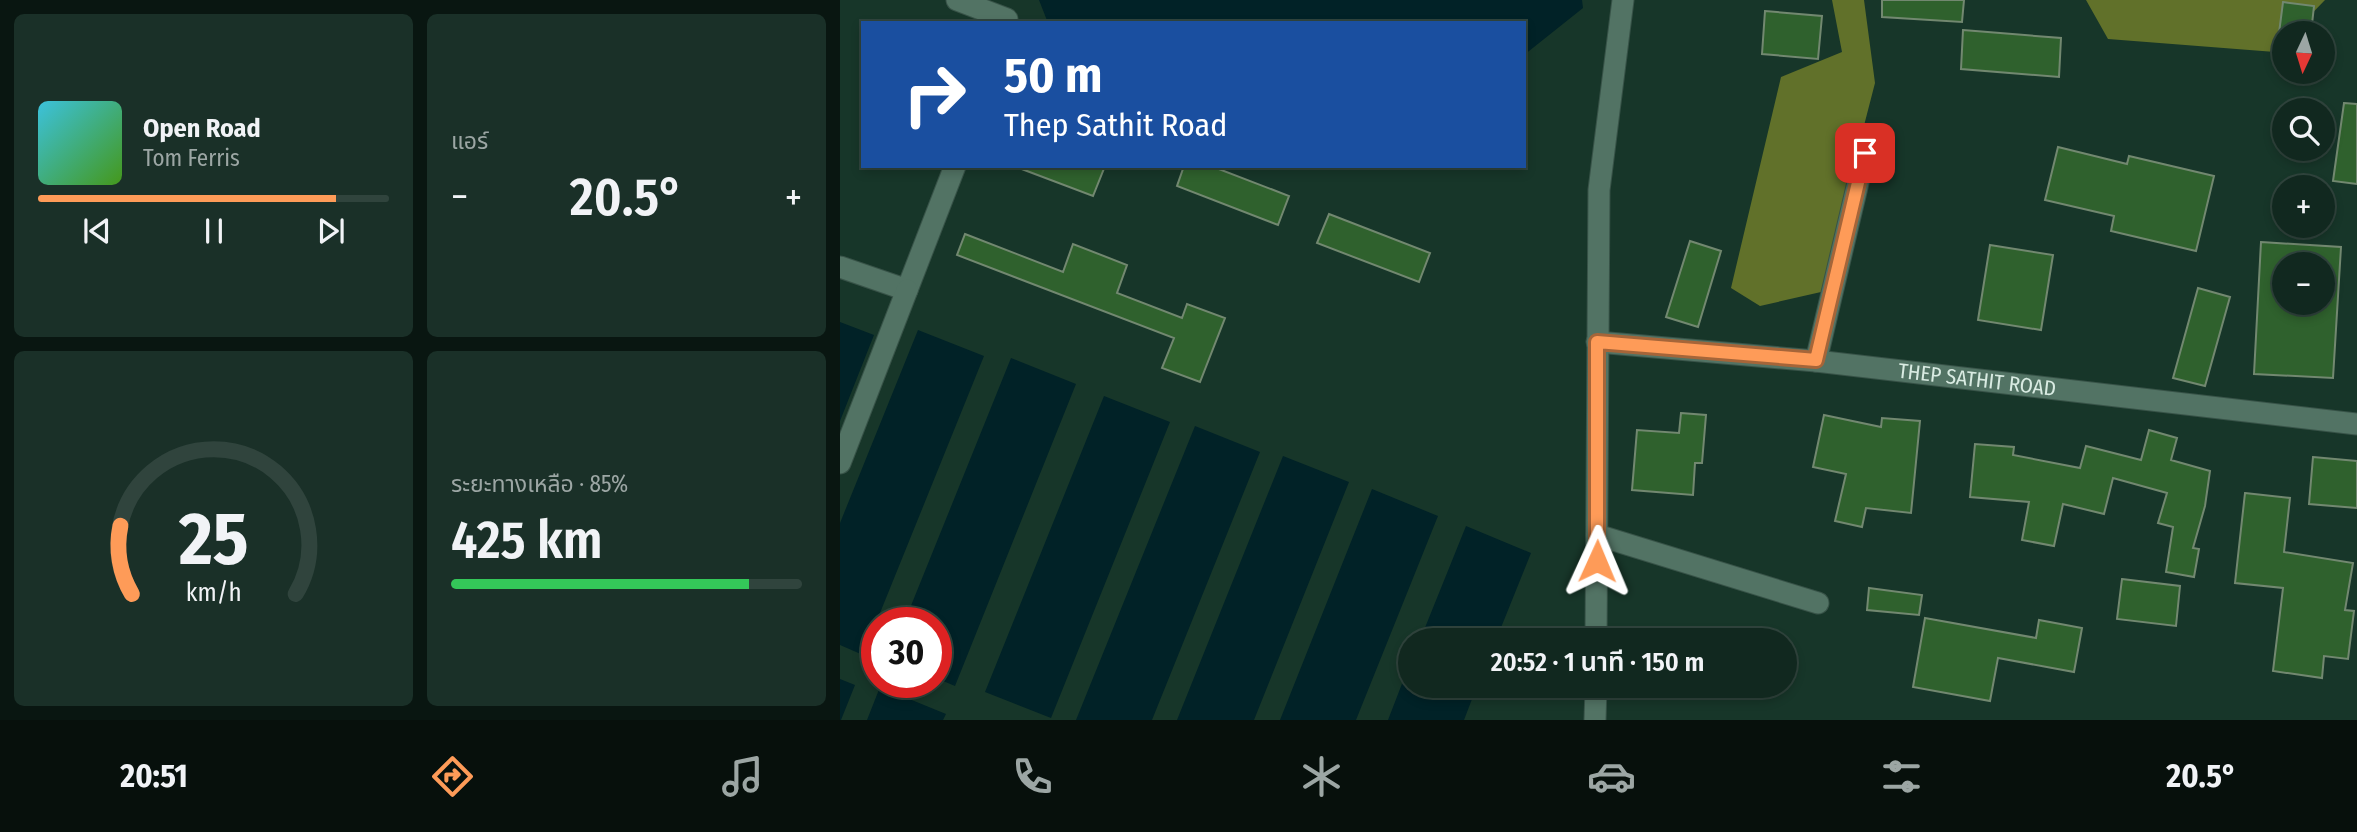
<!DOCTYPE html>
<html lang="th">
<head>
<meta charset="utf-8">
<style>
  body { margin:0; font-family:"Fira Sans Condensed","Noto Sans Thai",sans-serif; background:#1a3028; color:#f1f3f6; height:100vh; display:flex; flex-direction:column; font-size:26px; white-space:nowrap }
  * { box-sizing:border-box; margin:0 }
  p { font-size:23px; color:#9ca6a4 }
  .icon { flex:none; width:38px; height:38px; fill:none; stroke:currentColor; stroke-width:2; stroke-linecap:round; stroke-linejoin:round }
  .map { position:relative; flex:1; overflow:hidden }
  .panel { display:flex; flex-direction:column; gap:14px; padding:14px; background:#091611; width:840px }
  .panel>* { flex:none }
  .banner { position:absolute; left:21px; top:21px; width:665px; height:147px; border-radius:0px; box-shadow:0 4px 10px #0003,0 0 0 2px #30443d; background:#1a4fa0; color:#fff; overflow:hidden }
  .needle { width:46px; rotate:184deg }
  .tools { position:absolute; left:1432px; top:21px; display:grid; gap:14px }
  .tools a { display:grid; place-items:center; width:63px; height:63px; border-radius:50%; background:#11281f; box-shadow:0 4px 10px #0003,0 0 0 2px #30443d; font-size:35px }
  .speed { position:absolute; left:21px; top:607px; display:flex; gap:14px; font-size:35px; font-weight:700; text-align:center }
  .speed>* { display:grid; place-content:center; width:91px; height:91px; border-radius:50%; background:#11281f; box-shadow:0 4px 10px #0003,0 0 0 2px #30443d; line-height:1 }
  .speed .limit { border:10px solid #d22; background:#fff; color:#111 }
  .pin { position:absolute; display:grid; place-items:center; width:60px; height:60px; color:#fff; margin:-30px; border-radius:14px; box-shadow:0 4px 10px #0006 }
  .me { position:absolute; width:77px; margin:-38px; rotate:1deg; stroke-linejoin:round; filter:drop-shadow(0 0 5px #0008) }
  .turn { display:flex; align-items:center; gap:24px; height:147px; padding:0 28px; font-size:32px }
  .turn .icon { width:91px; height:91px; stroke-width:2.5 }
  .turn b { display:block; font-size:49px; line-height:60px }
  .big { font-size:52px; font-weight:600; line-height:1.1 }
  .panel .card { flex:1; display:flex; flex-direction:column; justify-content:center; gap:10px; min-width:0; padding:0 24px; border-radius:10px; background:#1a3028 }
  .panel .dial { align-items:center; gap:0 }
  .dial svg { height:182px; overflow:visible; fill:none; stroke:#30443d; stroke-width:7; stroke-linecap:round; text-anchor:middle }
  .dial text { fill:#f1f3f6; stroke:none }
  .song { display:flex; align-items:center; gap:21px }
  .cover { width:84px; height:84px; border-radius:10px; background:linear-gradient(135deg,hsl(190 70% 55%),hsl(100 70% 35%)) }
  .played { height:7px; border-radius:4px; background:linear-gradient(90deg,#fe9b58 85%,#30443d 85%) }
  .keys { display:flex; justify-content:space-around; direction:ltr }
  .heat { display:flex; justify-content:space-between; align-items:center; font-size:38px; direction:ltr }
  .charge { height:10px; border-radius:5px; background:linear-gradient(90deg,#34c759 85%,#30443d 0) }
  .panel .tiles { flex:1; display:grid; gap:14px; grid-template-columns:repeat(2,1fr) }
  .trip { position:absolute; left:558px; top:628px; width:399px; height:70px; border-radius:35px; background:#11281f; box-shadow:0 4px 10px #0003,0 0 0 2px #30443d; font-weight:600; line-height:70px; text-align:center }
  .tabs { display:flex; height:112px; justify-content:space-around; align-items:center; background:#07100c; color:#9ca6a4 }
  .tabs .icon { width:49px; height:49px }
  .tabs .current { color:#fe9b58 }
  .tabs b { font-size:32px; color:#f1f3f6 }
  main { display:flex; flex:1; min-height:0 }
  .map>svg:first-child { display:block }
  .forest { fill:#61712a }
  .water { fill:#012227 }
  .building { fill:#2f612d; stroke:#728870; stroke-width:2; fill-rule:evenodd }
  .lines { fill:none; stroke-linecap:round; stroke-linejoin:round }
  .minor-casing { stroke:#385348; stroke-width:23 }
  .minor { stroke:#527364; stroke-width:21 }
  .route-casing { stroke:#a56539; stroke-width:18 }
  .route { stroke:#fe9b58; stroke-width:12 }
  .labels { text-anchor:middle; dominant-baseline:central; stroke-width:7; stroke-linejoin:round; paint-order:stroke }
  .street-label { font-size:21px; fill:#d9ebe2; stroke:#0c2c20 }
</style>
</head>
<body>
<main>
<section class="panel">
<div class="tiles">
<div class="card">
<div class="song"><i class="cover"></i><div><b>Open Road</b><p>Tom Ferris</p></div></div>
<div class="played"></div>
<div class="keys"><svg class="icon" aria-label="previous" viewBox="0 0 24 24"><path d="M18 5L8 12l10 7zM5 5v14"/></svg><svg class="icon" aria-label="pause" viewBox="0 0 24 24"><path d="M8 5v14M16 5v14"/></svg><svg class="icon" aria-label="next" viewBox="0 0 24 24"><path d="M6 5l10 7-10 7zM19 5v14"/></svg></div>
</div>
<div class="card"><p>แอร์</p>
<div class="heat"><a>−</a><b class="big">20.5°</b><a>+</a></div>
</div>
<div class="card dial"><svg viewBox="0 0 100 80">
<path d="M14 69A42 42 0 1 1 86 69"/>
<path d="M14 69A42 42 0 0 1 9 39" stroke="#fe9b58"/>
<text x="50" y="56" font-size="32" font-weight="700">25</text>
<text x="50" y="72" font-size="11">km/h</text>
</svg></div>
<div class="card"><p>ระยะทางเหลือ · 85%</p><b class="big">425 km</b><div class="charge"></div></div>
</div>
</section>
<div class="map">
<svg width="1517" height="720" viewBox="0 0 1517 720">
  <rect width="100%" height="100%" fill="#173629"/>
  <!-- forest -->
  <path class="forest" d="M992 0H1024L1035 83 981 292 920 306 891 288 941 77 1002 52Z
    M1246 0H1485L1453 33H1444V42L1435 52 1268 39Z"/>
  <!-- water -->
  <path class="water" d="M199 0H742L743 8 684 55V23H208Z
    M0 322 34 335 0 421Z
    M78 330 144 356 23 655 0 645V523Z
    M171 358 236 384 115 686 96 678V623H64Z
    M264 396 330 422 211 718 145 692Z
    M355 426 420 452 312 720H236Z
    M443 456 509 482 414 720H337Z
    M532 489 598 516 516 720H440Z
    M626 526 691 553 656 640H580Z
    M570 663V686H637L624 720H548Z
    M0 679 15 685 1 720H0Z
    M40 687 106 714 103 720H27Z"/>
  <!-- building -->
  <path class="building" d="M1042 0H1124L1122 22 1042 17Z
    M1443 2 1474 6 1471 33H1439Z
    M925 11 982 16 978 59 922 54Z
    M1123 30 1221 38 1219 77 1121 69Z
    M1504 103 1517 104V184L1493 181Z
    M1218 147 1287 164 1289 156 1374 176 1356 251 1271 231 1274 216 1205 200Z
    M179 166H265L253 196 179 168Z
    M344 166H371L449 196 438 225 337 186Z
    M489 214 590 253 579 282 477 243Z
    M125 234 223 272 233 244 287 265 277 293 342 318 347 304 385 318 360 382 322 368 334 338 117 255Z
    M850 241 881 251 858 327 826 317Z
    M1421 242 1501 247 1493 378 1414 374ZM1444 264H1482V303H1444Z
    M1150 245 1213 255 1201 330 1138 320Z
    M1358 288 1390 297 1365 386 1333 378Z
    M841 413 866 415 862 463H855L853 495 792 490 797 430 839 433Z
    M984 415 1041 427 1042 418 1080 421 1071 513 1026 508 1022 527 995 521 1006 474 973 467Z
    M1309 430 1337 438 1331 460 1370 471 1365 506 1353 548 1359 549 1354 577 1326 572 1333 527 1318 523 1327 493 1273 478 1264 514 1223 504 1214 546 1182 540 1189 502 1130 497 1135 444 1174 447 1173 455 1240 468 1246 446 1301 460Z
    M1473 457 1517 461V508L1469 504Z
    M1405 493 1450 498 1444 552 1513 563 1505 610 1514 611 1508 659 1484 656 1482 678 1433 671 1443 588 1395 583Z
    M1282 579 1340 586 1336 626 1277 619Z
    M1029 588 1082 595 1079 615 1027 610Z
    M1085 618 1196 638 1199 620 1242 628 1234 672 1158 658 1150 701 1073 687Z"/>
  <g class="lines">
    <!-- minor casing -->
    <g class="minor-casing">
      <g id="minor">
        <path d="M117 0 167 19 166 23"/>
        <path d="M0 267 67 290 115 166"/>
        <path id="s1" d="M757 342 976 361 1517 424"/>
        <path d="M976 361 1025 153"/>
        <path d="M0 463 67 290"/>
        <path d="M757 535 978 603"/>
        <path d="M756 640 759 190 783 0"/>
        <path d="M755 720 756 686"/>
      </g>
    </g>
    <!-- minor -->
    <use href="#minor" class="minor"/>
  </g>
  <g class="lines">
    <!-- route casing -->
    <g class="route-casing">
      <path id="route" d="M757 561V342L976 360 1025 153"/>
    </g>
    <!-- route -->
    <use href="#route" class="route"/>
  </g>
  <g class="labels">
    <!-- street labels -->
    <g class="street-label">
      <text stroke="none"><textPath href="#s1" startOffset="382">THEP SATHIT ROAD</textPath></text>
    </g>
  </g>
</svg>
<div class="tools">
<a><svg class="needle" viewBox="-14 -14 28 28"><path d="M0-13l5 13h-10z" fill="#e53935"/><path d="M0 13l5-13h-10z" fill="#9ca6a4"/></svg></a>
<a><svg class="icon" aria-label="search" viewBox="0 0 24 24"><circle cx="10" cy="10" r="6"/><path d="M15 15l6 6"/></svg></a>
<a>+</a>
<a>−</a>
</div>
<div class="speed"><div class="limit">30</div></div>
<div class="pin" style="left:1025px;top:153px;background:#d93025"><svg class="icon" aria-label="arrive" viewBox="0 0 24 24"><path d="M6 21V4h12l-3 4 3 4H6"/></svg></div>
<svg class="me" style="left:757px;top:561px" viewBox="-20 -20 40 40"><path d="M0-17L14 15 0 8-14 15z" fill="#fe9b58" stroke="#fff" stroke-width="4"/></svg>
<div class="trip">20:52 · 1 นาที · 150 m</div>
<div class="banner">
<div class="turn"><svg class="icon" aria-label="right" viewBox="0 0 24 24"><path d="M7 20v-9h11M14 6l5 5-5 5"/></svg><div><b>50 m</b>Thep Sathit Road</div></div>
</div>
</div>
</main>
<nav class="tabs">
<b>20:51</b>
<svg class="icon current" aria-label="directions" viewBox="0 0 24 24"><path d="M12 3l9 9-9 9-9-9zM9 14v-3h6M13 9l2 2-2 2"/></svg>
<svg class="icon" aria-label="music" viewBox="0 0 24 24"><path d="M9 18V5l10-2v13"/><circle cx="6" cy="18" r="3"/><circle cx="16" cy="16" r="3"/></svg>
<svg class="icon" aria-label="phone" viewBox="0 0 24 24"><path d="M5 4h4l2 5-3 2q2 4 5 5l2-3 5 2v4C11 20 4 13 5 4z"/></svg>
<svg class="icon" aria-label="climate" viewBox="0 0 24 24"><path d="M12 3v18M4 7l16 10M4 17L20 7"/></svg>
<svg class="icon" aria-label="car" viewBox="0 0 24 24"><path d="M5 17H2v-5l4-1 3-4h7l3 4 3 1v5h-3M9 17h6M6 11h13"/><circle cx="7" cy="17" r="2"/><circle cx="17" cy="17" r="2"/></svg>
<svg class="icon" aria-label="filters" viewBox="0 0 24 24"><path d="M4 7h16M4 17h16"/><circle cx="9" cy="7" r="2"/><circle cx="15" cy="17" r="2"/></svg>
<b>20.5°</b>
</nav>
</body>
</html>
